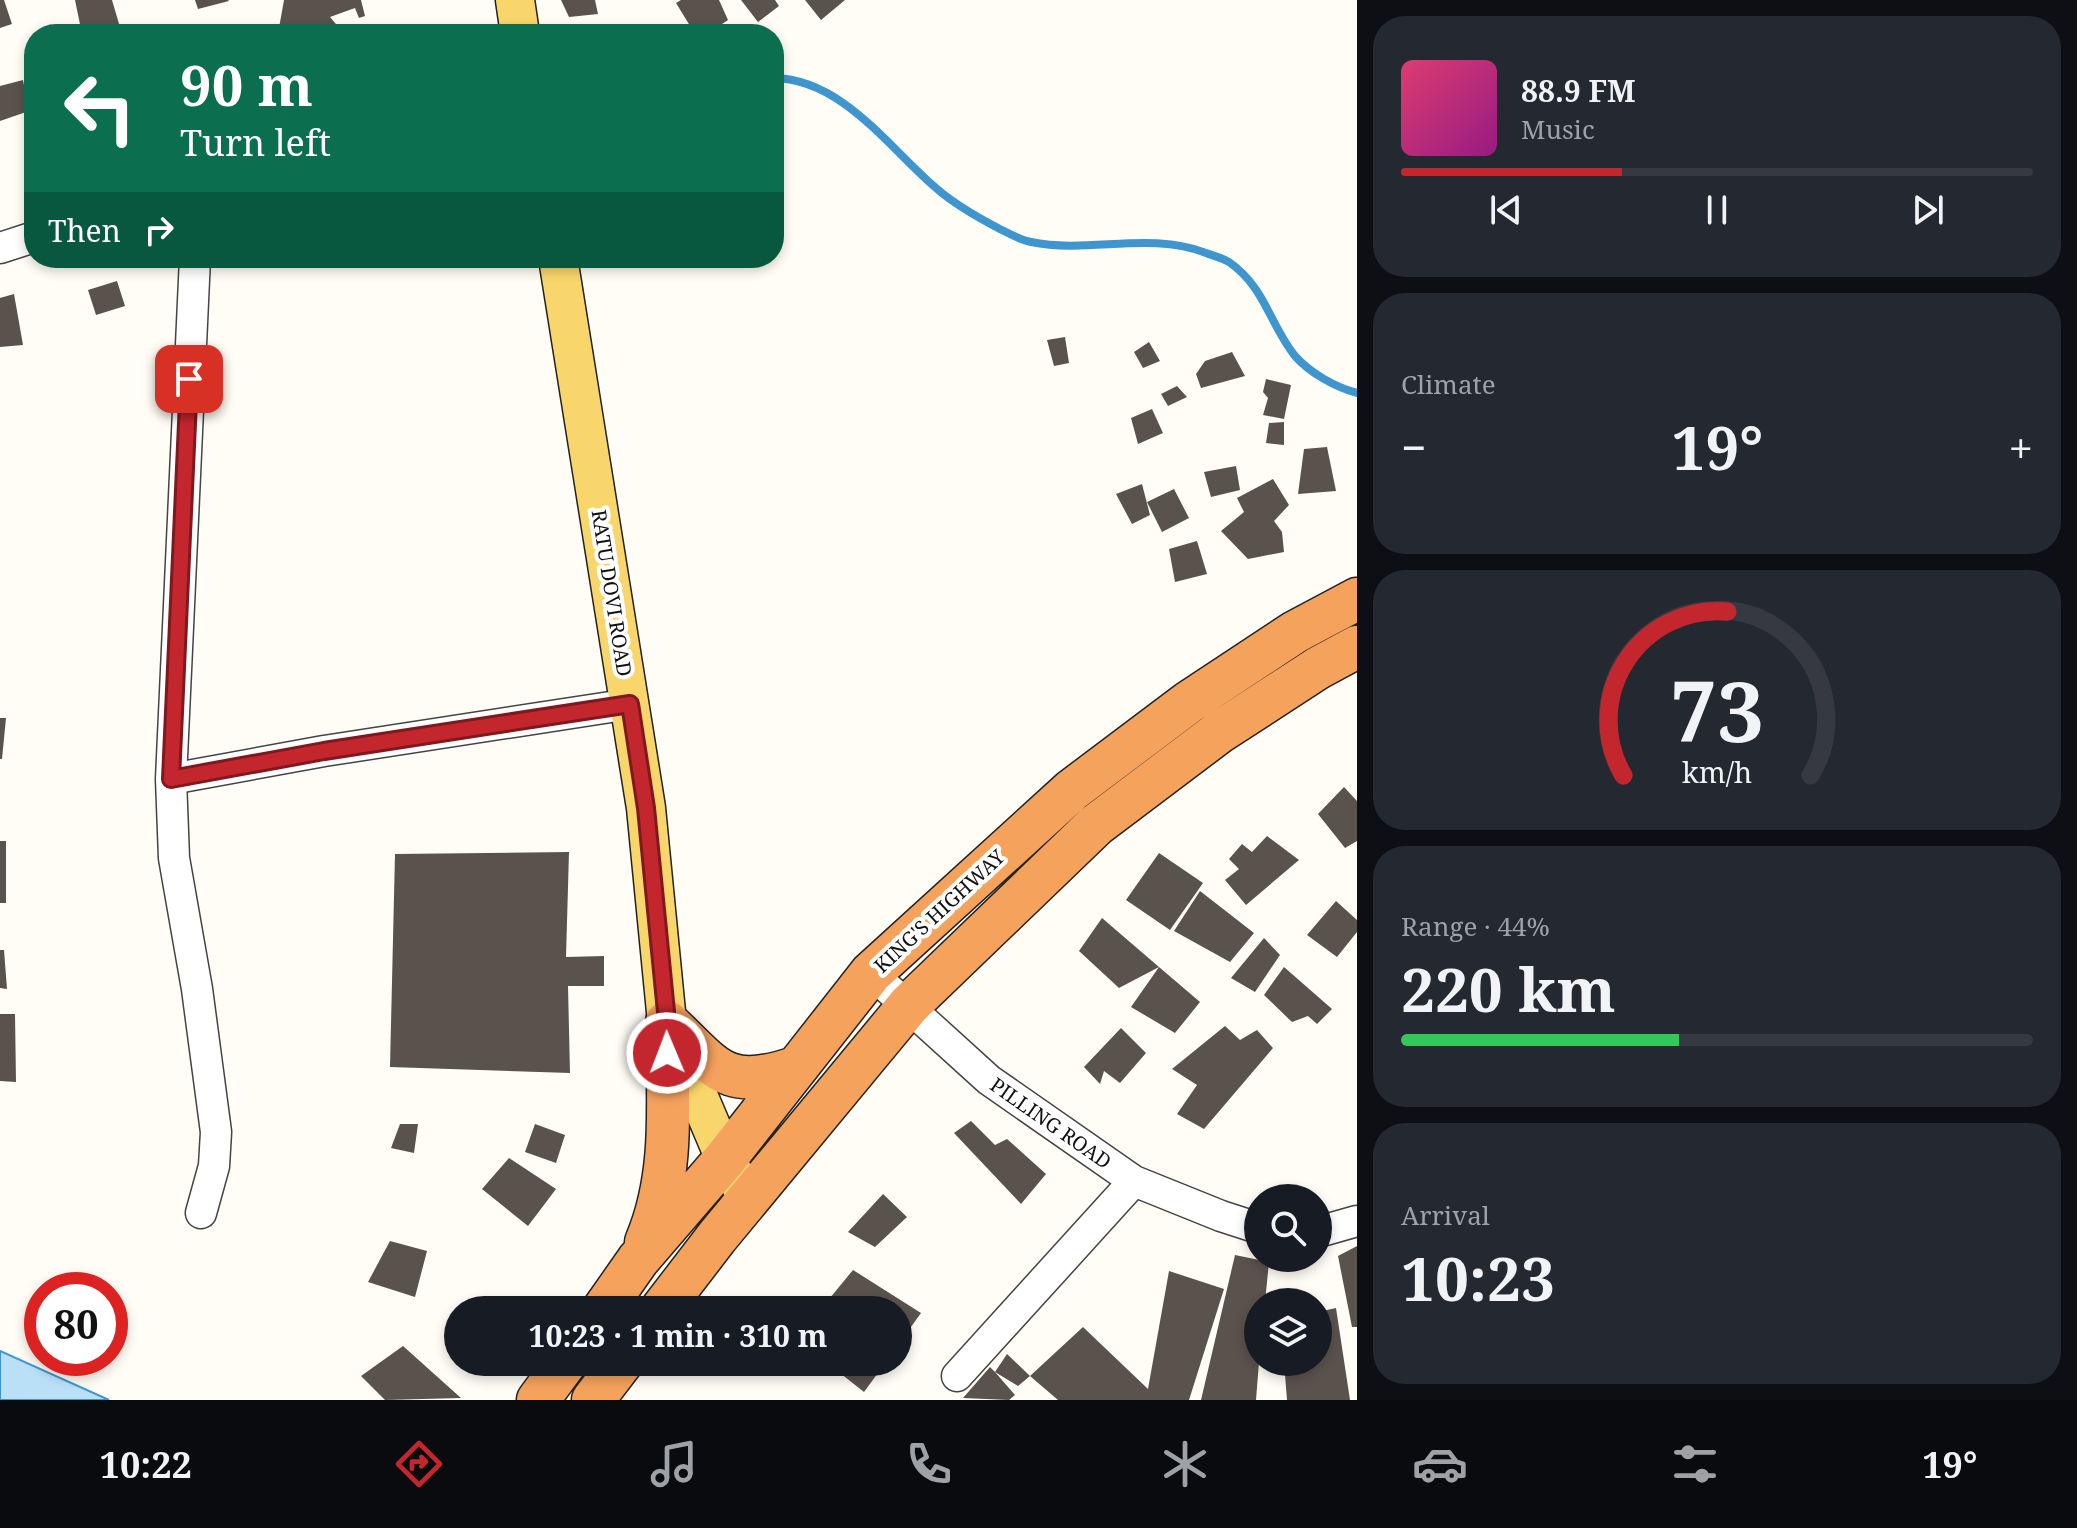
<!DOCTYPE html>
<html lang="en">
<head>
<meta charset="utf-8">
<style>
  body { margin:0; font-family:"Noto Serif",serif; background:#242831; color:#f1f3f6; height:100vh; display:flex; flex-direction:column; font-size:30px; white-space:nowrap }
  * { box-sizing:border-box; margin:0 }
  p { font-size:26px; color:#9ea1a6 }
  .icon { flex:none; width:44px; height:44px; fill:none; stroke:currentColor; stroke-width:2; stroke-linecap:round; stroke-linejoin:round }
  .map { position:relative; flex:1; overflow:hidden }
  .side { display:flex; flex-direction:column; gap:16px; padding:16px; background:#0d0f14; width:720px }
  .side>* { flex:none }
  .top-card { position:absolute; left:24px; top:24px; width:760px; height:244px; border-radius:32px; box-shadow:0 4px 12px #0003; background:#0b6e4f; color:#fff; overflow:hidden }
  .controls { position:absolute; left:1244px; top:1184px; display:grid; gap:16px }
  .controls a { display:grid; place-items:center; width:88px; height:88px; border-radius:50%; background:#171b24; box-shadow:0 4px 12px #0003; font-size:40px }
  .speed { position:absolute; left:24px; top:1272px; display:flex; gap:16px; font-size:40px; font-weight:700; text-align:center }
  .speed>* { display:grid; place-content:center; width:104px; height:104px; border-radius:50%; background:#171b24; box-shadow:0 4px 12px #0003; line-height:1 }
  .speed .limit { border:12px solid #d22; background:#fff; color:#111 }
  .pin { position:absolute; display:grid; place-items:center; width:68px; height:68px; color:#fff; margin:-34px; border-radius:16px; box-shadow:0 4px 12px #0006 }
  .me { position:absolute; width:88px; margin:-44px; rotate:359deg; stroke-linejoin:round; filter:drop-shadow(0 0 6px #0008) }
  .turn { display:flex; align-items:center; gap:28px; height:168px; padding:0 24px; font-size:36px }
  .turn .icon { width:104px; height:104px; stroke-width:2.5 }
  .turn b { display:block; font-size:56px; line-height:68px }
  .then { display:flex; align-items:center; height:76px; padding:0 24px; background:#0003; gap:16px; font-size:30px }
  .big { font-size:60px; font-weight:700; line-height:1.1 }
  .side .card { flex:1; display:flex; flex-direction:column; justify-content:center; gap:12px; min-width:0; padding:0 28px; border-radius:32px; background:#242831 }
  .side .dial { align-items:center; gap:0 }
  .dial svg { height:208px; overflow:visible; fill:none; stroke:#363941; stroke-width:7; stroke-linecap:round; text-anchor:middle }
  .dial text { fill:#f1f3f6; stroke:none }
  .song { display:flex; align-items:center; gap:24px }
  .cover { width:96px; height:96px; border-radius:12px; background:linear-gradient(135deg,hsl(340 70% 55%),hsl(310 70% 35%)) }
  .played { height:8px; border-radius:4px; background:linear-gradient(90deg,#c4262e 35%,#363941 35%) }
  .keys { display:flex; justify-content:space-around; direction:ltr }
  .heat { display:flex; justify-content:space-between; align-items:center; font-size:44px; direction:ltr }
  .charge { height:12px; border-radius:6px; background:linear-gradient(90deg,#34c759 44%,#363941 0) }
  .trip { position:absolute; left:444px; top:1296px; width:468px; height:80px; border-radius:40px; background:#171b24; box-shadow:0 4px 12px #0003; font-weight:700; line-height:80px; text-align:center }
  .dock { display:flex; height:128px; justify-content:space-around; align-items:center; background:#090b0e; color:#9ea1a6 }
  .dock .icon { width:56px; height:56px }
  .dock .active { color:#c4262e }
  .dock b { font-size:36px; color:#f1f3f6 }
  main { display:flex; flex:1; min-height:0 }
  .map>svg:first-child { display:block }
  .water { fill:#b9e0f7; stroke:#3f96cf; stroke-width:2 }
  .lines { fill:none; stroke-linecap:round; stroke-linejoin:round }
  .stream { stroke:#3f96cf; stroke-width:8 }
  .building { fill:#5a524d }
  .minor-casing { stroke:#444; stroke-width:33 }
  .major-casing { stroke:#222; stroke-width:41 }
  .highway-casing { stroke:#222; stroke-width:45 }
  .minor { stroke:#fff; stroke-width:30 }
  .major { stroke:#f9d66b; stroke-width:38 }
  .highway { stroke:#f5a25d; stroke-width:42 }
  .route-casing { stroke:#7f191e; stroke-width:20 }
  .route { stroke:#c4262e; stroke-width:14 }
  .labels { text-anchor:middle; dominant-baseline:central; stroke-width:8; stroke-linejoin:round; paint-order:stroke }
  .street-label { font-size:20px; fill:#111; stroke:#fff }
</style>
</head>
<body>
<main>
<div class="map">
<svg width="1357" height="1400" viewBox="0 0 1357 1400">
  <rect width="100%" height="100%" fill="#fffdf5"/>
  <!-- water -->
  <path class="water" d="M0 1351 109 1400H0Z"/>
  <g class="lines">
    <!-- stream -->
    <path class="stream" d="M774 78C842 79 889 148 936 188 954 204 977 217 998 228 1008 233 1020 240 1031 242 1090 254 1149 231 1206 253 1214 256 1223 258 1229 262 1265 287 1270 325 1295 356 1310 373 1335 387 1357 393"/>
  </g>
  <!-- building -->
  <path class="building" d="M0 0H4L12 24 0 28Z
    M75 0H112L122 34H82Z
    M195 0H228L229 1 198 9Z
    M284 0H361L365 16 359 18 355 8 330 17 341 30 333 34H294L279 28Z
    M561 0H595L598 14 569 17Z
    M681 0H719L728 20 707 34H695L676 3Z
    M741 0H775L779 6 758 22Z
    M805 0H845L821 20Z
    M23 80 29 111 0 121V86Z
    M117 281 125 306 96 315 88 290Z
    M14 294 23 345 0 347V298Z
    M1065 337 1069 363 1054 366 1047 340Z
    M1149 342 1160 361 1143 368 1134 352Z
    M1232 352 1245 376 1201 388 1196 374 1205 361Z
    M1266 379 1291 385 1284 419 1263 415 1268 398 1263 392Z
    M1177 386 1187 397 1168 406 1161 394Z
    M1152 409 1163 433 1138 444 1131 418Z
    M1284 422V445L1266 443 1269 423Z
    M1327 447 1336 491 1298 494 1304 449Z
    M1236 466 1240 490 1211 497 1204 472Z
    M1273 479 1289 505 1274 521 1282 532 1284 552 1248 559 1221 531 1244 512 1237 498Z
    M1142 484 1150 515 1132 524 1116 494Z
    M1174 489 1189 518 1162 532 1147 502Z
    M1197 541 1207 574 1175 582 1169 549Z
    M0 718H6L2 759H0Z
    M1344 787 1357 801V841L1345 848 1318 814Z
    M1267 836 1299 860 1246 905 1225 880 1239 869 1229 859 1242 844 1252 852Z
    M0 841H6V903H0Z
    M569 852 566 957 604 956V986H568L570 1073 390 1067 395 854Z
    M1159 853 1203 883 1170 930 1126 900Z
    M1200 891 1254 933 1230 962 1174 931Z
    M1336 901 1357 920V932L1337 957 1307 935Z
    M1102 918 1159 967 1119 988 1079 951Z
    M1264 938 1280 955 1255 992 1231 978Z
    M0 950H4L7 989 0 988Z
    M1159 967 1200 1002 1175 1033 1131 1007Z
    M1284 967 1332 1009 1317 1024 1308 1016 1292 1022 1264 995Z
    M0 1014H15L16 1082 0 1081Z
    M1225 1026 1240 1040 1257 1030 1273 1048 1204 1129 1177 1114 1197 1085 1172 1069Z
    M1121 1028 1146 1053 1120 1083 1104 1071 1100 1084 1084 1067Z
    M971 1121 995 1145 1007 1139 1046 1174 1021 1204 954 1133Z
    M400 1124H418L414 1153 391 1148Z
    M535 1124 565 1135 556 1163 525 1152Z
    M509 1158 556 1189 528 1226 482 1189Z
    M883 1194 907 1217 875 1247 848 1232Z
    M390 1241 427 1251 415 1297 368 1282Z
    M1357 1246V1327H1352L1338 1256Z
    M1235 1255 1269 1262 1265 1302H1258L1259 1362 1256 1400H1201Z
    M853 1270 921 1313 898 1345V1310H820Z
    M1169 1271 1224 1289 1189 1400H1058L1030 1376 1018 1386 995 1372 1015 1395 1009 1400 963 1398 990 1367 995 1372 1007 1354 1030 1376 1083 1327 1148 1389Z
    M1336 1308 1350 1400H1287L1284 1362H1318V1312Z
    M403 1346 461 1398 385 1400 361 1376Z
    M826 1362H886L864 1392Z"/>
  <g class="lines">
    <!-- minor casing -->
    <g class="minor-casing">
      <path id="minor" d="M0 248 34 237
        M195 258 171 779 174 858 197 989 216 1132 214 1166 201 1213
        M171 779 324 751 630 704
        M871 973 989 1080 1134 1181 1221 1216 1258 1228
        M1318 1232 1357 1221
        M957 1376 1134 1181"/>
    </g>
    <!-- major casing -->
    <g class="major-casing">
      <path id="major" d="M515 0 520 34
        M558 258 646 808 667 1022 725 1159 749 1199"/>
    </g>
    <!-- highway casing -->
    <g class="highway-casing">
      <path id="highway" d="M667 1022C716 1067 723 1092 795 1068
        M646 1242C676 1172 667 1095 667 1022
        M603 1310 638 1260 725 1159 871 973 1072 790 1189 702 1295 632 1357 599
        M661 1310 717 1237 909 1005 1096 825 1218 733 1318 668 1357 647
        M538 1400 566 1362
        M593 1400 622 1362"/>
    </g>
    <!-- minor -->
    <use href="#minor" class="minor"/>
    <!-- major -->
    <use href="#major" class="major"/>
    <!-- highway -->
    <use href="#highway" class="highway"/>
  </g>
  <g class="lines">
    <!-- route casing -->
    <g class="route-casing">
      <path id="route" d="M189 379 171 779 324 751 630 704 646 808 667 1022V1053"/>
    </g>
    <!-- route -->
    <use href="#route" class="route"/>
  </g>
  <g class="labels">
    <!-- street labels -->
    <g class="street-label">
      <text transform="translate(612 593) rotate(81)">RATU DOVI ROAD</text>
      <text transform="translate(939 911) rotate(-43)">KING'S HIGHWAY</text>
      <text transform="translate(1051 1123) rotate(35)">PILLING ROAD</text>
    </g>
  </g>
</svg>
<div class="controls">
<a><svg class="icon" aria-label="search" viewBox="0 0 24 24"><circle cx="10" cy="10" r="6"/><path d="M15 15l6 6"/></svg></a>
<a><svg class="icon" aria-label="layers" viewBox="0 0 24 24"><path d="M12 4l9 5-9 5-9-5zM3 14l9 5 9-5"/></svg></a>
</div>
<div class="speed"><div class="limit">80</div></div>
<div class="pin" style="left:189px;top:379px;background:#d93025"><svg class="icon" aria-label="arrive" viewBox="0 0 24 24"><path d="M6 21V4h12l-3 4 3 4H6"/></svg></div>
<svg class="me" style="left:667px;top:1053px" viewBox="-20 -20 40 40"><circle r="17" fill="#c4262e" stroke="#fff" stroke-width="3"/><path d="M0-11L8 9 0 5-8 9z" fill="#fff"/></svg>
<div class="trip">10:23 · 1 min · 310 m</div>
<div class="top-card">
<div class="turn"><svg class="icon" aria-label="left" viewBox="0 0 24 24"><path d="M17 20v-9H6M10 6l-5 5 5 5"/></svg><div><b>90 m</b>Turn left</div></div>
<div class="then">Then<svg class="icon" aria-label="right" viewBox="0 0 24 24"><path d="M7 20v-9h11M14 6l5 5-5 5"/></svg></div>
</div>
</div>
<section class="side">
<div class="card">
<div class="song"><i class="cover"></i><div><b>88.9 FM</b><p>Music</p></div></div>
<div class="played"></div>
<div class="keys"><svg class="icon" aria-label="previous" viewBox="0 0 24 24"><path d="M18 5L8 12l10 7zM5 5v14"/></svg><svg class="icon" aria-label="pause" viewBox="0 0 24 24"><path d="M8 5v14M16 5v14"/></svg><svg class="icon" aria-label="next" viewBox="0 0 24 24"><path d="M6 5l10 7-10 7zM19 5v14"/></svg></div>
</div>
<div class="card"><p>Climate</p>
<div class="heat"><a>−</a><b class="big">19°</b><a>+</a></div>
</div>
<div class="card dial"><svg viewBox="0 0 100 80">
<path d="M14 69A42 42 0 1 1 86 69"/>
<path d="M14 69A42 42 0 0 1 54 6" stroke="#c4262e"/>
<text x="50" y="56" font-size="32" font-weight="700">73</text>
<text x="50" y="72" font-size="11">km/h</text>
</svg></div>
<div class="card"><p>Range · 44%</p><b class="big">220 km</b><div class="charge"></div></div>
<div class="card"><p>Arrival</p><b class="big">10:23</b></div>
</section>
</main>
<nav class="dock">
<b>10:22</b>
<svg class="icon active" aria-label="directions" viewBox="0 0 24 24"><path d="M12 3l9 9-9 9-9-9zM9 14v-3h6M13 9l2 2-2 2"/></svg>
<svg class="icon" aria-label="music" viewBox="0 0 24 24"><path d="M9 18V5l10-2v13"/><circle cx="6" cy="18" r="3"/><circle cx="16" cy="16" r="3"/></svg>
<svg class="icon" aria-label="phone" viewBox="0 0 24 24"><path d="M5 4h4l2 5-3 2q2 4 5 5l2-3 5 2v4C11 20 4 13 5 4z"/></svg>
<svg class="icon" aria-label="climate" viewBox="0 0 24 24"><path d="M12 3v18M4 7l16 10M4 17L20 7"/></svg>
<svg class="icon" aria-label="car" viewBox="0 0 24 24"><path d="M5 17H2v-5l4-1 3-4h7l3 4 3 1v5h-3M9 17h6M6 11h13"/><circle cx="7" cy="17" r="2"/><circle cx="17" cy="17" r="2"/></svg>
<svg class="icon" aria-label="filters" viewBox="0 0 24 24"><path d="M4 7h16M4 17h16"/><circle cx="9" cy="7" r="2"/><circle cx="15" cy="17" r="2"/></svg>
<b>19°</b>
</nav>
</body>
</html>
